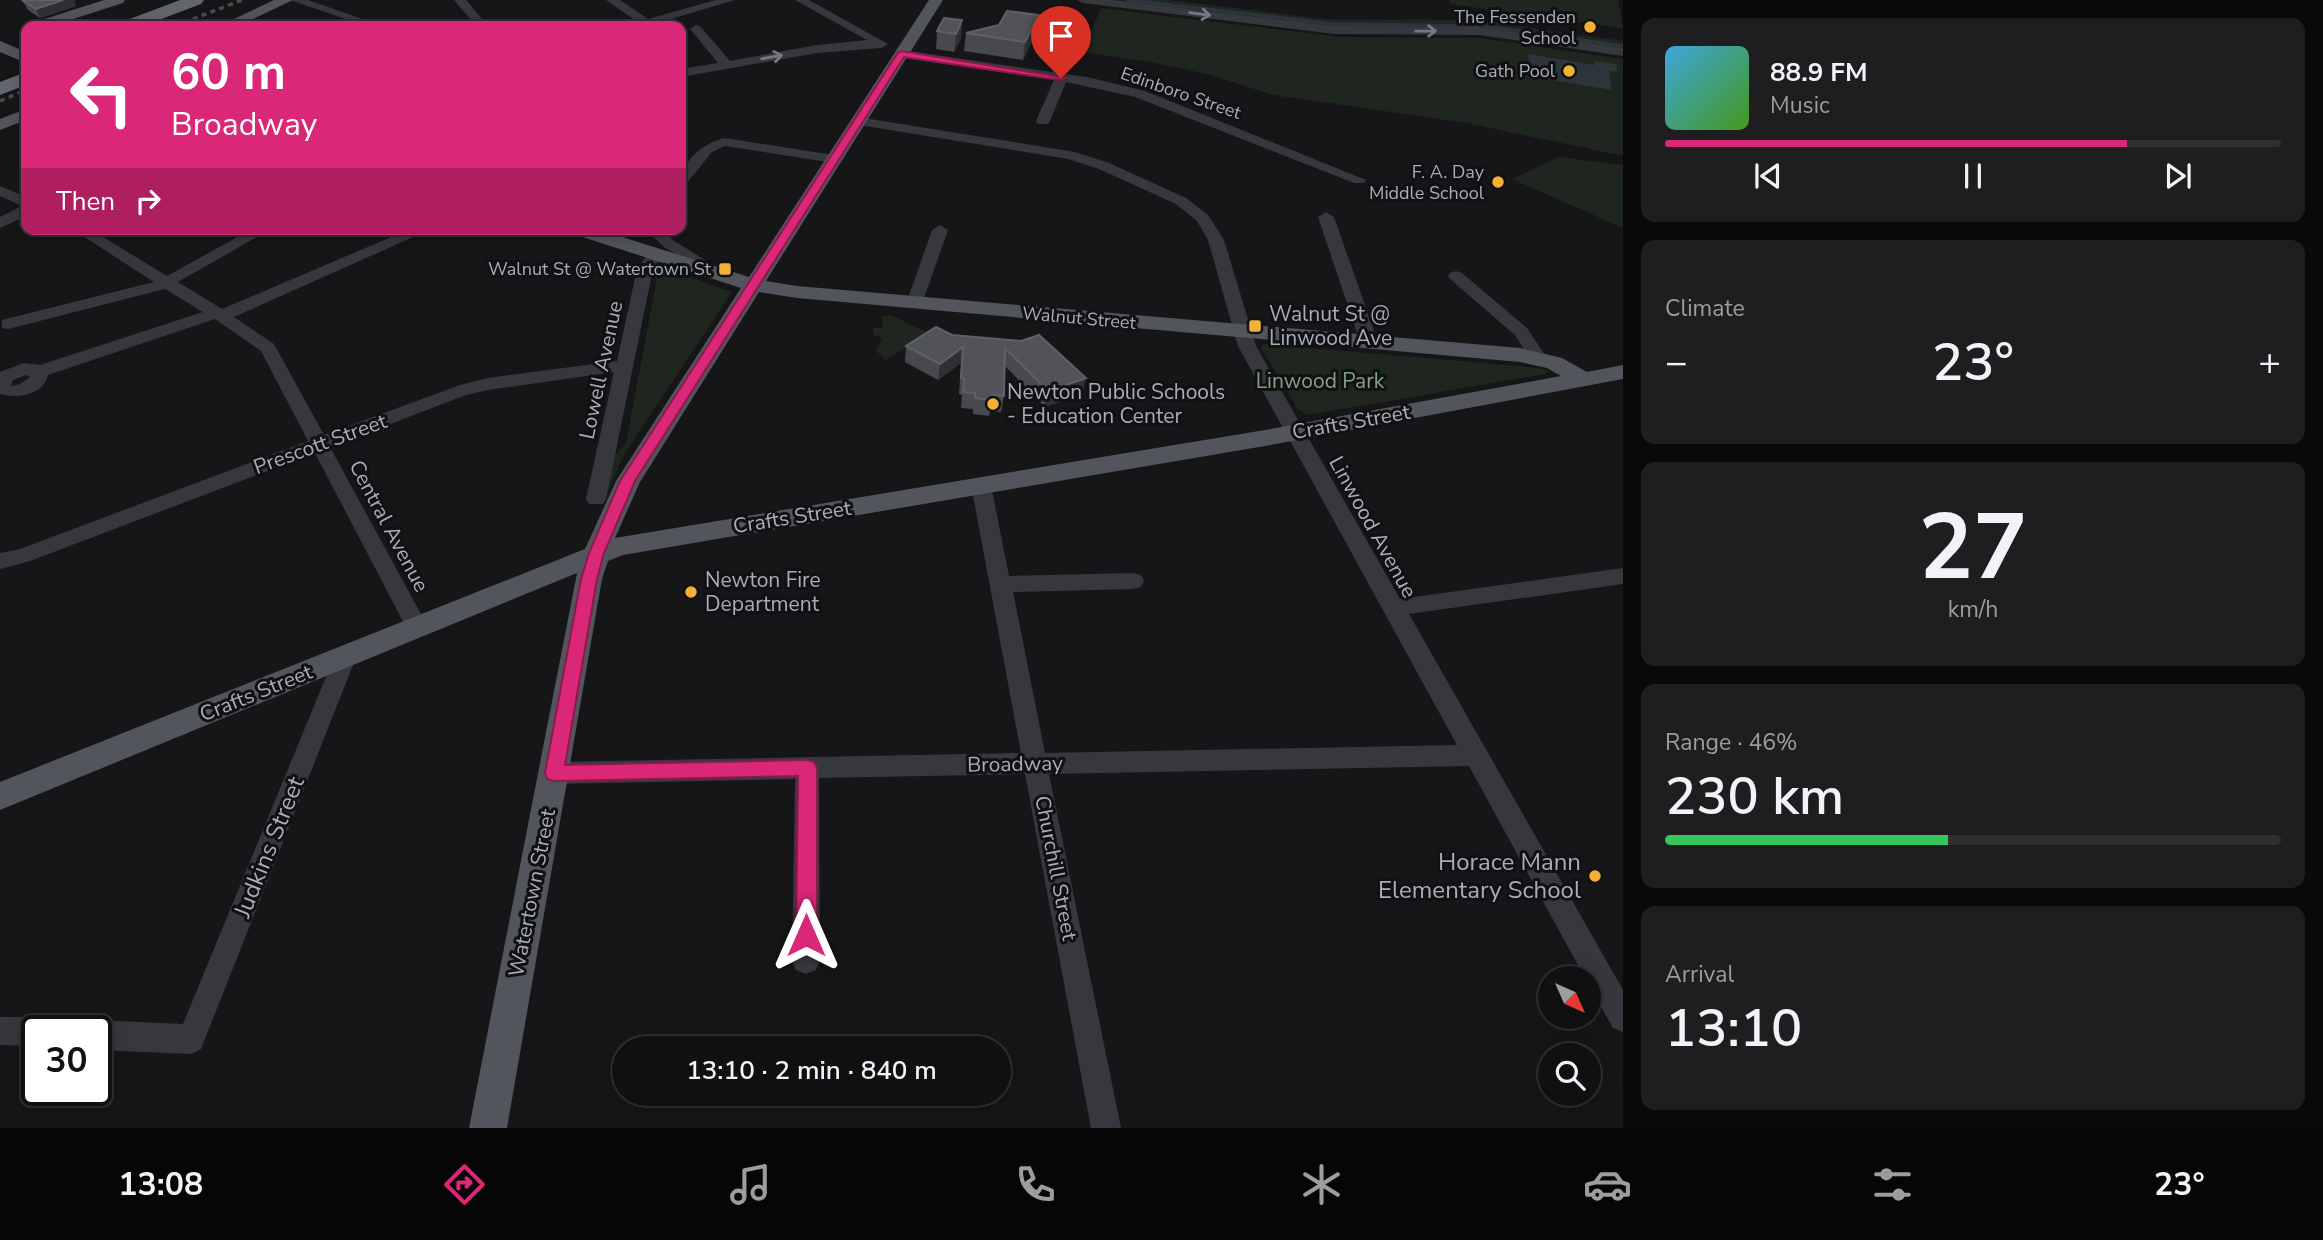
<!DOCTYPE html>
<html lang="en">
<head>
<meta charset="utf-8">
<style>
  body { margin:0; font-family:"Nunito Sans",sans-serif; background:#1e1e20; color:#f1f3f6; height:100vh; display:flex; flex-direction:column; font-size:26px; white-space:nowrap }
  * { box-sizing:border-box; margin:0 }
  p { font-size:23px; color:#9c9d9f }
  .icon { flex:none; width:38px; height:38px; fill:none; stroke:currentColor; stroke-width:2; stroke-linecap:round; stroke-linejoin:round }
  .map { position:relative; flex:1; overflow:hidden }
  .details { display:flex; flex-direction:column; gap:18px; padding:18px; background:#09090a; width:700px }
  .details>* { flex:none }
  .guide { position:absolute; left:21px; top:21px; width:665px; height:214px; border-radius:14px; box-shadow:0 4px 18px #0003,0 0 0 2px #303032; background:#db2777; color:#fff; overflow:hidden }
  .needle { width:46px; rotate:135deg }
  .buttons { position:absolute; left:1538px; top:966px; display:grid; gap:14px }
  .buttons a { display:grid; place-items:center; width:63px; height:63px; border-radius:50%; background:#101012; box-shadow:0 4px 18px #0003,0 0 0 2px #303032; font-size:35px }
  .speed { position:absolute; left:21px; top:1015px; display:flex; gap:14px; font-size:35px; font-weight:700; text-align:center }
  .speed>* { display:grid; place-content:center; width:91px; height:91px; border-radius:50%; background:#101012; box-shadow:0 4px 18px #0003,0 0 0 2px #303032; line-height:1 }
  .speed .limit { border:4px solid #111; border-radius:10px; background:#fff; color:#111 }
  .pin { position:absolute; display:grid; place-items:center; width:60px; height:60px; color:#fff; margin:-72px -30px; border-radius:50% 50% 50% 0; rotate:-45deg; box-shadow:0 0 7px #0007 }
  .pin .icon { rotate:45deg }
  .me { position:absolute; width:77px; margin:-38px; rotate:0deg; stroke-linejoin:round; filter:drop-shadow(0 0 5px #0008) }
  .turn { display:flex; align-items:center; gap:24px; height:147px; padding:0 35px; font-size:32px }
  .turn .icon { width:91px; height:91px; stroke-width:2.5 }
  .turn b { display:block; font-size:49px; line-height:60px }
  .then { display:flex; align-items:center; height:66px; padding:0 35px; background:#0003; gap:14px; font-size:26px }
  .big { font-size:52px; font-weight:600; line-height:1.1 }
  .details .widget { flex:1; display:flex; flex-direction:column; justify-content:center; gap:10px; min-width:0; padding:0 24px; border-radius:14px; background:#1e1e20 }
  .details .dial { align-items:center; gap:0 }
  .dial b { font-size:91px; line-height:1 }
  .song { display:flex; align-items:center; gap:21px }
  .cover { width:84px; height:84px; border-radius:10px; background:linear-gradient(135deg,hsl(200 70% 55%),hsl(100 70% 35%)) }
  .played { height:7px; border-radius:4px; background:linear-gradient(90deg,#db2777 75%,#303032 75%) }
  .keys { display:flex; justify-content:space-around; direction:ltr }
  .heat { display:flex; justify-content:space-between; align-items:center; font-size:38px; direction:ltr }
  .charge { height:10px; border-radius:5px; background:linear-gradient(90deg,#34c759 46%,#303032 0) }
  .trip { position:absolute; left:612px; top:1036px; width:399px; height:70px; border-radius:35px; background:#101012; box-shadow:0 4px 18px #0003,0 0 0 2px #303032; font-weight:600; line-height:70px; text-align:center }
  .tabs { display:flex; height:112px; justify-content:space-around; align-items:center; background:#060607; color:#9c9d9f }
  .tabs .icon { width:49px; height:49px }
  .tabs .active { color:#db2777 }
  .tabs b { font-size:32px; color:#f1f3f6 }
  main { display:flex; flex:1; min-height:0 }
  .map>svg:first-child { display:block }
  .green { fill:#1e261f }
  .water { fill:#2c353c }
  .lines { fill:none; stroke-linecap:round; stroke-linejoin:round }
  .stream { stroke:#2c353c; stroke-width:3.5 }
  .minor { fill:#37383d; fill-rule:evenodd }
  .major { fill:#53555c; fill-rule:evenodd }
  .highway { fill:#63666e; fill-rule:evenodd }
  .rail { stroke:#4a4c52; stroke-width:3.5; stroke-dasharray:5 4.5; stroke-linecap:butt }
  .wall { fill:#47494d }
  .shaded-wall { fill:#2f3033 }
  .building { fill:#525359; stroke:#5f6168; stroke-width:2 }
  .oneway { stroke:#757881 }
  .route { fill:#db2777; stroke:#8e194d; stroke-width:2 }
  .poi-dot { fill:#f2b134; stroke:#111113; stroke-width:2.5 }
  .labels { text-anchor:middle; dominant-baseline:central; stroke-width:6; stroke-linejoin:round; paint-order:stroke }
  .far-poi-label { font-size:18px; fill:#a8adb8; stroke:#111113; text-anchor:end }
  .far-street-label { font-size:18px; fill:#a8adb8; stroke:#111113 }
  .poi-label { font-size:21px; fill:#a8adb8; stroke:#111113; text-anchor:start }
  .street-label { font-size:21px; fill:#a8adb8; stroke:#111113 }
  .park-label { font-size:21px; fill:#7fa381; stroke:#111113 }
  .near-street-label { font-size:24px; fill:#a8adb8; stroke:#111113 }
  .near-poi-label { font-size:24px; fill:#a8adb8; stroke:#111113; text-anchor:end }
</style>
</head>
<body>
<main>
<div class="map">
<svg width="1623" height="1128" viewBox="0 0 1623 1128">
  <rect width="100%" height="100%" fill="#161618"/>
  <!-- green -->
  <path class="green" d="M1086 0H1169L1326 19 1474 20 1623 41V52L1520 36 1371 31Z
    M1450 0H1618L1623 28 1450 4Z
    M1101 8 1340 37 1480 38 1623 59V156L1467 123 1273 95 1211 75 1156 63 1082 52Z
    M1559 157 1623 165V228L1512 179Z
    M664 268 732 292 623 456 606 496 615 455 626 443 656 283 654 270Z
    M891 315 928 333 886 360 876 351 882 338 874 335 873 328H883L882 317Z
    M1265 344 1539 368 1549 371 1545 374 1308 415 1298 409 1261 348Z"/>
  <!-- water -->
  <path class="water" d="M1528 54 1595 65V61L1616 64 1617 72 1609 71 1612 90 1529 76Z"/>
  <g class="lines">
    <!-- stream -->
    <path class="stream" d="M1128 0 1334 24 1484 26 1623 46"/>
    <!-- minor -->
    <path class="minor" d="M290 0H308L383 26H366Z
      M454 0H466L488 26H476Z
      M606 0H620L648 19 716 0H735L647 26 642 25Z
      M795 0H809L888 44 882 48 817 53 681 77V69L718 63 690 29 696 25 700 26 730 61 817 45 867 40Z
      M1077 0H1112L1334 26 1479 27 1623 48V56L1479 35 1334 34 1083 3Z
      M901 50 1087 77 1145 91 1366 180 1364 183H1354L1135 97 1066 82 1050 121 1048 124H1038L1036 121 1054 80 897 57V51Z
      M858 117 1075 152 1109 163 1186 198 1208 215 1224 240 1256 346 1400 599 1623 568V584L1409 614 1623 990V1032L1613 1028 1589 985V978H1585L1469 766 1049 774 1121 1128H1091L1025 774 819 778 820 960 816 970 806 974 796 970 792 960 795 779 554 784 545 781 542 773 545 765 554 762 1021 753 971 485 974 480H988L991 485 1009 576 1133 573 1141 575 1144 581 1141 587 1133 589 1013 592 1045 753 1457 745 1238 346 1208 240 1197 221 1176 204 1099 169 1068 159 853 124V118Z
      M724 138 834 155 841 159 834 163 725 146 712 152 686 184 681 185C681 161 702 144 724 138Z
      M0 186 26 197V216L0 228V217L22 206 0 196Z
      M1326 212 1334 217 1378 342 1375 346 1369 347 1360 342 1318 217Z
      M940 225 948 230 922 304 920 308H908L906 304 932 230Z
      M72 229H90L167 276 252 229H271L178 282 222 309 410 229H431L234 317 274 344 324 435 460 385 488 378 617 361 637 269 650 251H662L664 254 653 269 606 499 603 504H589L586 499 614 372 488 390 466 395 330 447 428 627 425 633 417 636 409 633 315 453 30 561 0 569V553L20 549 308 441 261 351 215 319 48 375C43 395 18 399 0 394V372L24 363 40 365 203 312 165 289 8 329 2 328V320L154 282ZM26 375 30 377 20 384 11 386 13 380Z
      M645 229H661L674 241 728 274 720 279 714 277 664 247Z
      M1456 271 1462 273 1527 328 1547 358 1544 362H1532L1515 335 1450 279 1448 276 1450 273Z
      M346 646 354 649 357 655 201 1049 191 1054 96 1050V1031H83L86 1025 96 1020 183 1024 335 655 338 649Z
      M0 1017H37L47 1022 51 1031H37V1046L0 1045Z"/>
    <!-- major -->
    <path class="major" d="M104 0H125L123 3 51 26H30L32 23Z
      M274 0H293L238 26H219Z
      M929 0H943L766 281 797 286 1520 348 1562 358 1587 372 1623 365V379L1265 446 623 555 608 561 602 579 507 1128H469L577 573 0 810V782L585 549 616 481 741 288 570 233 568 229H597L749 277ZM759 292 797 298 1520 362 1547 368 1561 376 1265 430 615 538 640 482Z
      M0 41 26 52V63L0 52Z
      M26 109V120L0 130V119Z"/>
    <!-- highway -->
    <path class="highway" d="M180 0H204L201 4 143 26H119L122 22Z
      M26 72V85L0 95V82Z"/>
    <!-- rail -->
    <path class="rail" d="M175 26 242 0
      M0 101 26 90"/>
  </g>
  <!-- wall -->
  <path class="wall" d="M26 0H74L76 6 40 18 28 10 23 1Z
    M962 20 961 38 954 52 936 49 937 31Z
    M966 33H1036L1023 60 964 51Z
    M952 335 1021 341 1082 394 1045 407 1005 366 1004 396 1001 412 990 411 989 416 973 414V409L961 408 962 395 959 394 961 363 938 380 905 362 906 346Z"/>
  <!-- shaded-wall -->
  <path class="shaded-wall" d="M63 0H74L76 6 40 18 36 9Z
    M1039 15 1036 33 1023 60 1025 42Z
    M962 20 961 38 954 52 956 34Z
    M963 347 961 363 938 380 940 364Z
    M1086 378 1082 394 1045 407 1048 391Z"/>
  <!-- building -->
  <path class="building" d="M26 0H63L36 9 23 1Z
    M1007 11 1039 15 1025 42 966 33 999 25Z
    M944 18 962 20 956 34 937 31Z
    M936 327 952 335 1021 341 1039 335 1086 378 1048 391 1005 348 1004 396 992 395 991 400 975 398V393L963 392 964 379 961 378 963 347 940 364 906 346Z"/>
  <!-- one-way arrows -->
  <defs><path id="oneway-shaft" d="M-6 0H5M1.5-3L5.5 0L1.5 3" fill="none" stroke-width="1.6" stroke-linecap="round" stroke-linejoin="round" transform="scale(1.75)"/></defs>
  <g class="oneway">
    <use href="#oneway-shaft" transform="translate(1200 14) rotate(7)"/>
    <use href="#oneway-shaft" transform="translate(1426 31) rotate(-1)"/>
    <use href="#oneway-shaft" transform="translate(772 57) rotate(-10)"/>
  </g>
  <!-- route -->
  <path class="route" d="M901 51 1066 78 1061 80 904 57 635 481 604 553 597 579 565 765 807 760 814 762 817 768V935L814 942 806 945 799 942 796 935 798 776 554 781 547 779 545 773 581 579 589 553 620 481 897 54Z"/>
  <!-- markers -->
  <g class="poi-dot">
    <circle cx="1590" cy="27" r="7"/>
    <circle cx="1569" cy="71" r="7"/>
    <circle cx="1498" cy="182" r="7"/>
    <rect x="718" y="262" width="14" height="14" rx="3.5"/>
    <rect x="1248" y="319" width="14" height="14" rx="3.5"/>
    <circle cx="993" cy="404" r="7"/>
    <circle cx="691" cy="592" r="7"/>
    <circle cx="1595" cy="876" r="7"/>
  </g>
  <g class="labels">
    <!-- far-poi labels -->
    <g class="far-poi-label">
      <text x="1576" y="17">The Fessenden<tspan x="1576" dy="21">School</tspan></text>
      <text x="1555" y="71">Gath Pool</text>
      <text x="1484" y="172">F. A. Day<tspan x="1484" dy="21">Middle School</tspan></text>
      <text x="711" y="269">Walnut St @ Watertown St</text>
    </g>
    <!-- far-street labels -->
    <g class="far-street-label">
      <text transform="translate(1181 93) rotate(19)">Edinboro Street</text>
      <text transform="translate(1079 318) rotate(5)">Walnut Street</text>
    </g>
    <!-- poi labels -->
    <g class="poi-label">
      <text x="1269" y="314">Walnut St @<tspan x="1269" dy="24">Linwood Ave</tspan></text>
      <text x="1007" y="392">Newton Public Schools<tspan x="1007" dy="24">- Education Center</tspan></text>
      <text x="705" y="580">Newton Fire<tspan x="705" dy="24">Department</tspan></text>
    </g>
    <!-- street labels -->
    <g class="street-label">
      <text transform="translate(601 370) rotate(-78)">Lowell Avenue</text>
      <text transform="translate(1351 422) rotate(-10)">Crafts Street</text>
      <text transform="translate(320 444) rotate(-20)">Prescott Street</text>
      <text transform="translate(792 517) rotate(-9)">Crafts Street</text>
      <text transform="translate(389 526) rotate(62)">Central Avenue</text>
      <text transform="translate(1373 527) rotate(61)">Linwood Avenue</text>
      <text transform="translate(256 693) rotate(-22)">Crafts Street</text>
      <text transform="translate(1015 764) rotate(-1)">Broadway</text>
      <text transform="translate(1056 868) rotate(79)">Churchill Street</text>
      <text transform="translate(532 893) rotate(-79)">Watertown Street</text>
    </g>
    <!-- park labels -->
    <g class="park-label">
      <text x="1320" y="381">Linwood Park</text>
    </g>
    <!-- near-street labels -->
    <g class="near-street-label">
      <text transform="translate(269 847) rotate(-68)">Judkins Street</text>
    </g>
    <!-- near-poi labels -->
    <g class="near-poi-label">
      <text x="1581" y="862">Horace Mann<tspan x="1581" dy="28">Elementary School</tspan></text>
    </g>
  </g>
</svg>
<div class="buttons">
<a><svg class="needle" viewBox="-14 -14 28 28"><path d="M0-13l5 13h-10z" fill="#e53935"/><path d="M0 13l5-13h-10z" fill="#9c9d9f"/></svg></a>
<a><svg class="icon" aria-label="search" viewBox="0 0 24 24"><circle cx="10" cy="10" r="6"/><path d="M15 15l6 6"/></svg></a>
</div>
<div class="speed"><div class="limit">30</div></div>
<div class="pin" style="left:1061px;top:78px;background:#d93025"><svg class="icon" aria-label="arrive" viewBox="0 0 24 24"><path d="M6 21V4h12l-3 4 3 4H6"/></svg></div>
<svg class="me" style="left:806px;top:935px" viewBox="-20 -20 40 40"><path d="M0-17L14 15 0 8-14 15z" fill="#db2777" stroke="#fff" stroke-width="4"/></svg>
<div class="trip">13:10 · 2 min · 840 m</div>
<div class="guide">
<div class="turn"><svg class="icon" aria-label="left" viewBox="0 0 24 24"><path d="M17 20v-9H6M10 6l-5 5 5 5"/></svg><div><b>60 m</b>Broadway</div></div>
<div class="then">Then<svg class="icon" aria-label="right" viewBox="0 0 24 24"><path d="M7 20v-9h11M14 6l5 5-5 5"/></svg></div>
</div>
</div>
<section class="details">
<div class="widget">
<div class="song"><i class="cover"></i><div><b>88.9 FM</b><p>Music</p></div></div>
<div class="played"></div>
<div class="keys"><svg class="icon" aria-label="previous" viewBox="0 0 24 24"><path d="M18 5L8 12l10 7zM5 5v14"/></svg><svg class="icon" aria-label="pause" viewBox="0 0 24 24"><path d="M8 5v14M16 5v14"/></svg><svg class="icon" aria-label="next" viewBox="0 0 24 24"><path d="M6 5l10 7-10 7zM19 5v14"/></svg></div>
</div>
<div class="widget"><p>Climate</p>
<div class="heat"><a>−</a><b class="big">23°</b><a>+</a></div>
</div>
<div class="widget dial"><b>27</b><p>km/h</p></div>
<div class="widget"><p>Range · 46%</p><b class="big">230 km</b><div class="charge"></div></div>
<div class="widget"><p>Arrival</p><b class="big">13:10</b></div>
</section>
</main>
<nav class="tabs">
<b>13:08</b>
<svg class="icon active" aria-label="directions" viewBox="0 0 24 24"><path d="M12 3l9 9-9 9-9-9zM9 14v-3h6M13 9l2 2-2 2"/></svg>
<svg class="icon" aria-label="music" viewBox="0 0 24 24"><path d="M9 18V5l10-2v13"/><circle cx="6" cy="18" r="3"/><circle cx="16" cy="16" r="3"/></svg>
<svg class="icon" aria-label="phone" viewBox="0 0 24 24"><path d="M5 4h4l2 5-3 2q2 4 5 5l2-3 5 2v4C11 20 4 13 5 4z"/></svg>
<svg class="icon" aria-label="climate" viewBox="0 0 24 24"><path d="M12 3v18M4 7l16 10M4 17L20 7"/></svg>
<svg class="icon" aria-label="car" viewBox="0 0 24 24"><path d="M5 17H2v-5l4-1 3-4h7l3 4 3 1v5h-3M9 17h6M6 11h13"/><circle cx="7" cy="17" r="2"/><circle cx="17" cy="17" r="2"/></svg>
<svg class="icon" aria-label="filters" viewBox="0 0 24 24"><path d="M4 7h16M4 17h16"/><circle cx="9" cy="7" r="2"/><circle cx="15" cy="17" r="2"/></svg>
<b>23°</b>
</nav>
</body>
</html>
